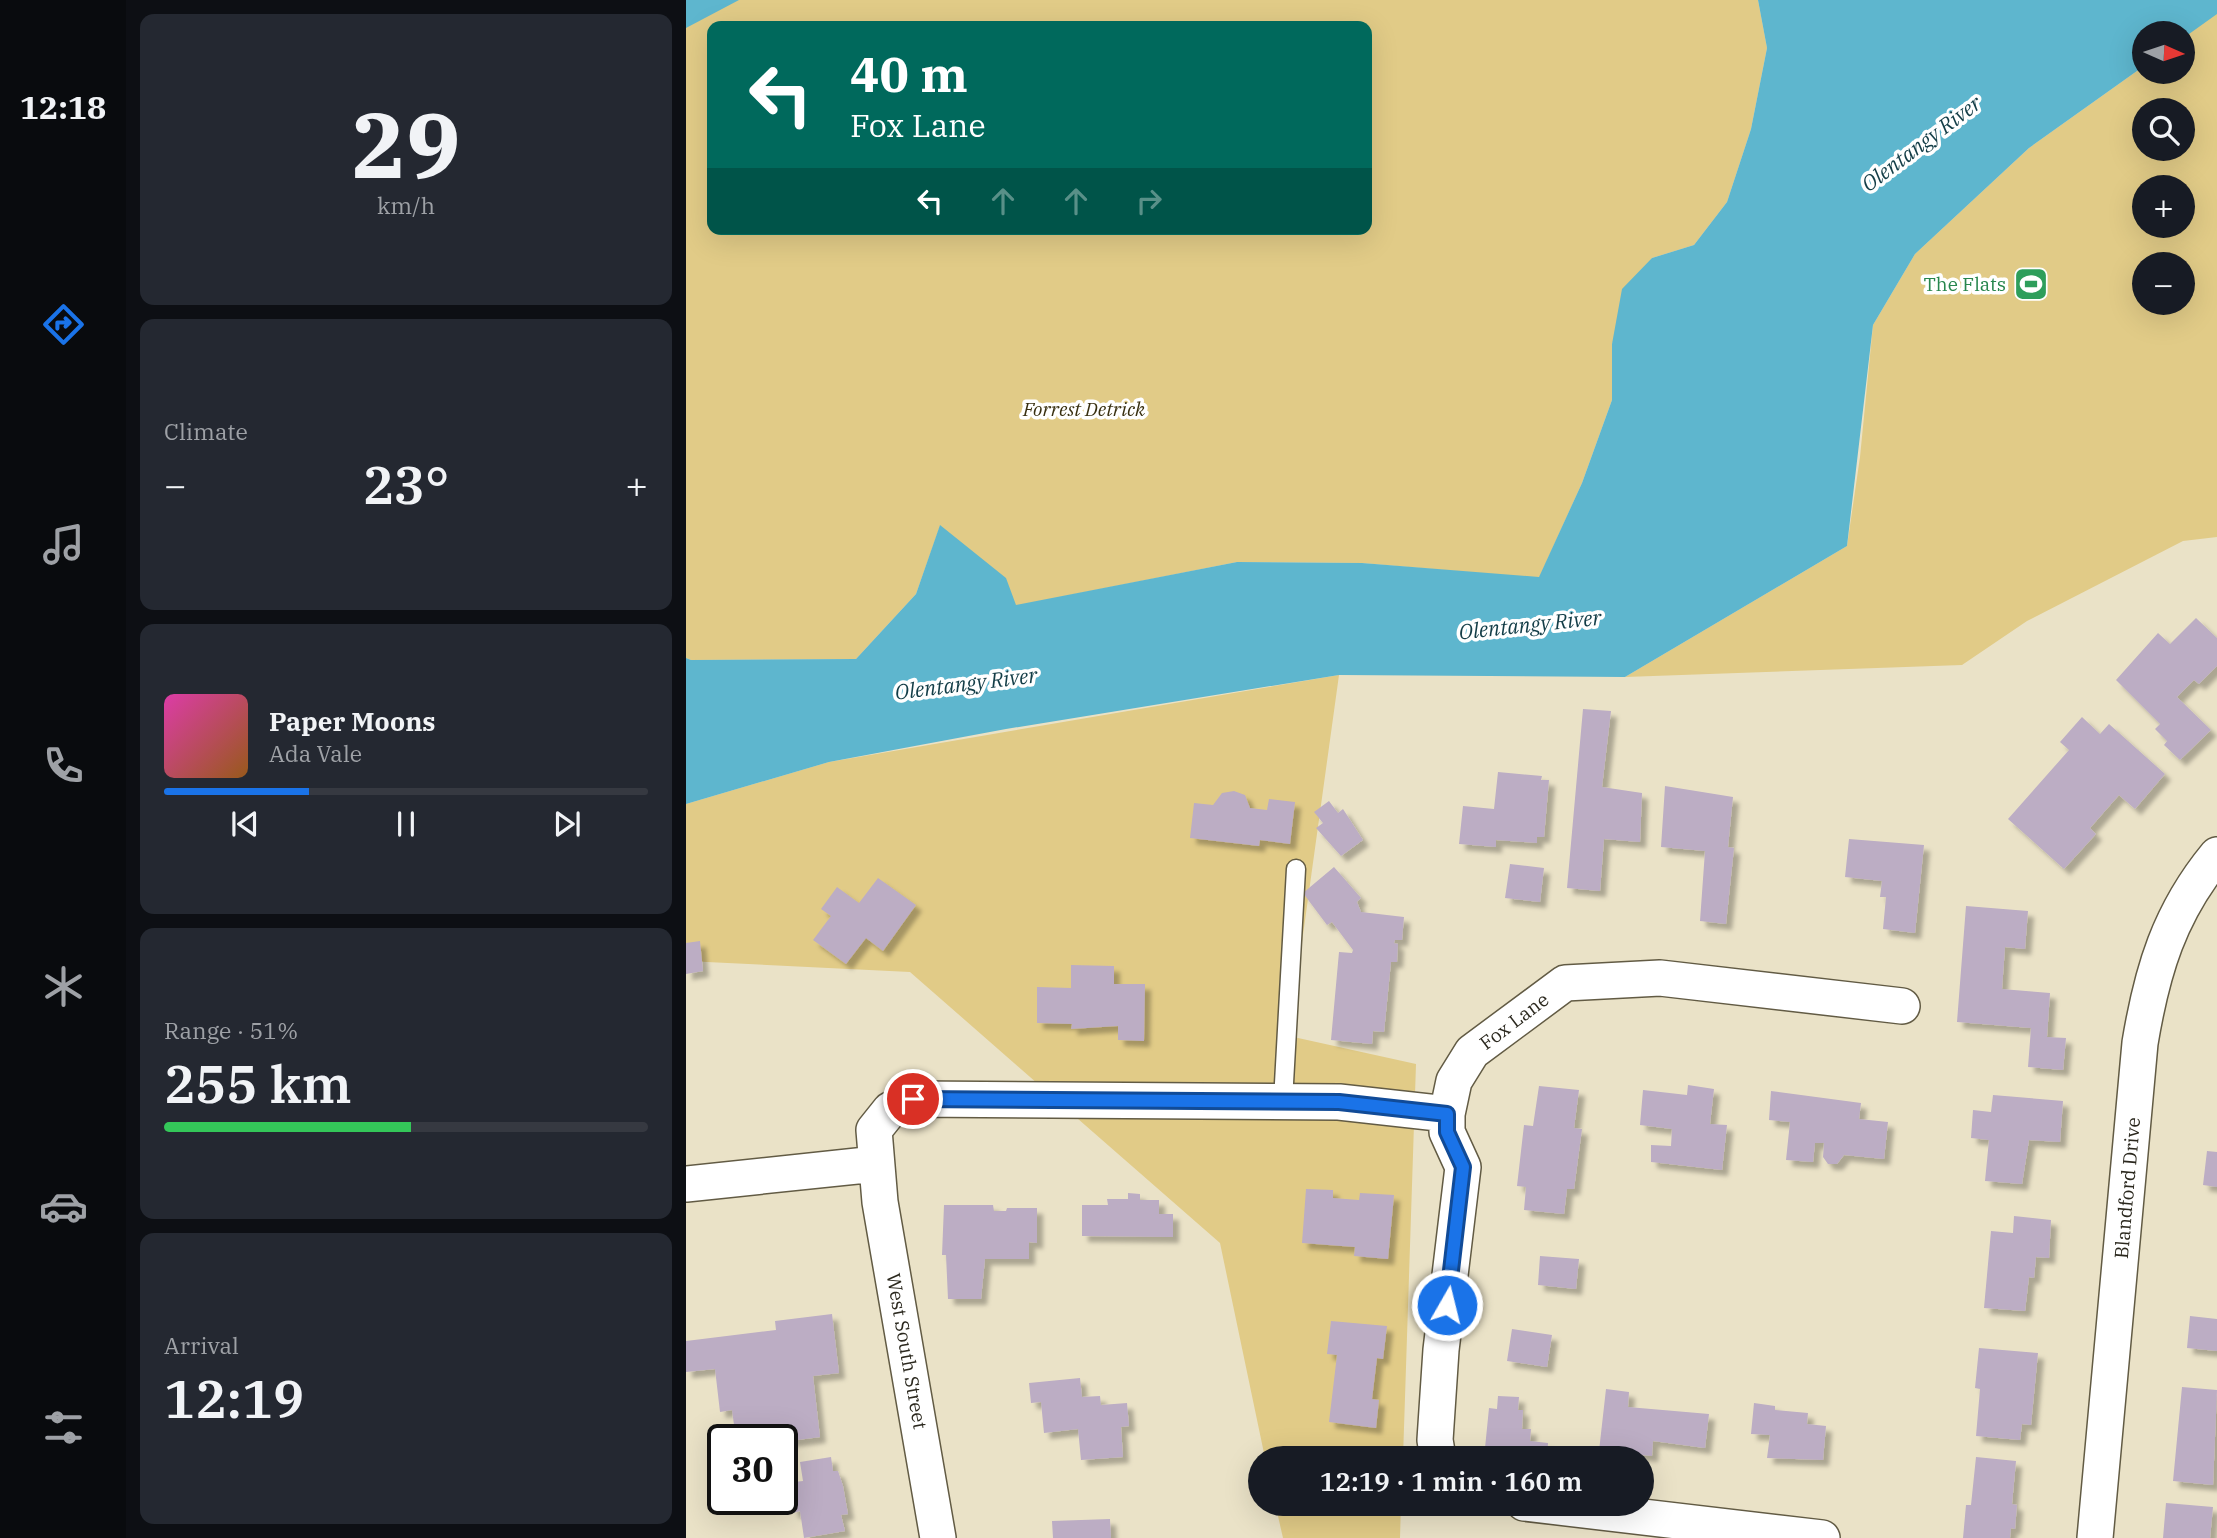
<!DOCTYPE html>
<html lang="en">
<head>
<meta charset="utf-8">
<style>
  body { margin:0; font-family:"IBM Plex Serif",serif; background:#242831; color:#f1f3f6; height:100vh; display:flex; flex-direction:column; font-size:26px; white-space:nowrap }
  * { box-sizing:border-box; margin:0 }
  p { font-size:23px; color:#9ea1a6 }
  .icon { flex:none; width:38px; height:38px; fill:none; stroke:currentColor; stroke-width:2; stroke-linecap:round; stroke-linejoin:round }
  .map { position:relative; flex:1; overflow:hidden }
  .panel { display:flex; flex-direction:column; gap:14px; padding:14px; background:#0d0f14; width:560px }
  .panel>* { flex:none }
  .banner { position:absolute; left:21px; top:21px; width:665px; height:214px; border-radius:14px; box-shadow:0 7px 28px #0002; background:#00695c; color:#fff; overflow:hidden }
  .needle { width:46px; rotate:93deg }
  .buttons { position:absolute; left:1446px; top:21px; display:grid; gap:14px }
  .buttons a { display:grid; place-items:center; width:63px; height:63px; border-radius:50%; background:#171b24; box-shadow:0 7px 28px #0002; font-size:35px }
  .speed { position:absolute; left:21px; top:1424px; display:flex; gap:14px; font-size:35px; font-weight:700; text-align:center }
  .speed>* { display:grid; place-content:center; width:91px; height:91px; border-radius:50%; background:#171b24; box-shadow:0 7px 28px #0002; line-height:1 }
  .speed .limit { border:4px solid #111; border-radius:10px; background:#fff; color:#111 }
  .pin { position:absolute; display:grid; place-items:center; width:60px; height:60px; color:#fff; margin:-30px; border:4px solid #fff; border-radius:50%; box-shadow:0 2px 7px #0007 }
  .me { position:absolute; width:77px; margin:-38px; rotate:8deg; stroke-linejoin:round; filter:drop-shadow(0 0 5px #0008) }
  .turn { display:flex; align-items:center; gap:24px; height:147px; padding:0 28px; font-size:32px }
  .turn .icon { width:91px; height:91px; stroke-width:2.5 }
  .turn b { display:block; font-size:49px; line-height:60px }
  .lanes { display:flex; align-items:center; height:66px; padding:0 28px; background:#0003; justify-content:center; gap:35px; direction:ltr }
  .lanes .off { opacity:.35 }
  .big { font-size:52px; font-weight:600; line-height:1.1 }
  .panel .card { flex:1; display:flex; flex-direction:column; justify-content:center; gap:10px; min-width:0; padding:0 24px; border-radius:14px; background:#242831 }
  .panel .dial { align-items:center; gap:0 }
  .dial b { font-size:91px; line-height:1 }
  .song { display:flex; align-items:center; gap:21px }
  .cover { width:84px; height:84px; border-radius:10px; background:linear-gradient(135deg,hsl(320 70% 55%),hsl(30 70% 35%)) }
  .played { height:7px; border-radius:4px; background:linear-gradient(90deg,#1a73e8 30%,#363941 30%) }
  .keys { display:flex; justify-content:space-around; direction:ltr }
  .heat { display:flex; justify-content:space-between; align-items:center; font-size:38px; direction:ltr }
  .charge { height:10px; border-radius:5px; background:linear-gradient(90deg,#34c759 51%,#363941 0) }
  .trip { position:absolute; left:562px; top:1446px; width:406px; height:70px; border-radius:35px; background:#171b24; box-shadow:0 7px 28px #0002; font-weight:600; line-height:70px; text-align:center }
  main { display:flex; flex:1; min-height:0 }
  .tabs { display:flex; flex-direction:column; width:126px; justify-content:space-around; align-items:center; background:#090b0e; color:#9ea1a6 }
  .tabs .icon { width:49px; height:49px }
  .tabs .current { color:#1a73e8 }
  .tabs b { font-size:32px; color:#f1f3f6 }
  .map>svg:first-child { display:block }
  .green { fill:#e1cb87; fill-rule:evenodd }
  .water { fill:#5eb6ce }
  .building { fill:#bcadc4; filter:url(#shadow) }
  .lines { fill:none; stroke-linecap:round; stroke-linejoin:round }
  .lane-casing { stroke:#625b44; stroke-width:21 }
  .street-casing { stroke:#625b44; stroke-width:38 }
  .lane { stroke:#fff; stroke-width:18 }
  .street { stroke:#fff; stroke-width:35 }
  .route-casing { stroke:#114b97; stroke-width:18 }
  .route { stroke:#1a73e8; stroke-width:12 }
  .labels { text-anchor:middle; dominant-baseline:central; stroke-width:7; stroke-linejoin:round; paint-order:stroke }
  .leisure-label { font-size:19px; fill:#27864d; stroke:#fff; text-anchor:end }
  .park-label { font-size:19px; font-style:italic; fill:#382f10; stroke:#fff }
  .street-label { font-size:19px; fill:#2b281e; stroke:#fff }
  .water-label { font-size:21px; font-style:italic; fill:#133d47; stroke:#fff }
</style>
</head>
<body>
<main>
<nav class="tabs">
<b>12:18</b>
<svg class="icon current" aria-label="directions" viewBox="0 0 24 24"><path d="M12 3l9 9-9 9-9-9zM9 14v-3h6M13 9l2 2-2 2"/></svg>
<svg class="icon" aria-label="music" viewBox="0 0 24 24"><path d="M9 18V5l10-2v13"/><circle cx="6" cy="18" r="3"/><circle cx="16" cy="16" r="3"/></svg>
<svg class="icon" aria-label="phone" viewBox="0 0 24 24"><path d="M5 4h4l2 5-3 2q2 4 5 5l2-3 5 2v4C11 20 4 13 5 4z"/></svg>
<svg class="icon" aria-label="climate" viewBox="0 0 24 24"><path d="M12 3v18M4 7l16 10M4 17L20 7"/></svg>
<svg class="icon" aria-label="car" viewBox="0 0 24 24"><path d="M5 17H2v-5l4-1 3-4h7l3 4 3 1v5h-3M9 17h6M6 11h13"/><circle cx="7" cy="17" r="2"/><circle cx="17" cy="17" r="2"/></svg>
<svg class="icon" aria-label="filters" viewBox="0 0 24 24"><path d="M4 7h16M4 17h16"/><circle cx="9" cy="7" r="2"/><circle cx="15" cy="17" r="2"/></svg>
</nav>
<section class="panel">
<div class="card dial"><b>29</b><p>km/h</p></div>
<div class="card"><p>Climate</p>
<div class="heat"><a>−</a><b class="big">23°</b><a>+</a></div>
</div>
<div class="card">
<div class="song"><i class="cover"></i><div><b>Paper Moons</b><p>Ada Vale</p></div></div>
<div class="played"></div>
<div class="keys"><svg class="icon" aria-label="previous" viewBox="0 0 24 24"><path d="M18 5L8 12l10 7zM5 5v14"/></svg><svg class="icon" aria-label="pause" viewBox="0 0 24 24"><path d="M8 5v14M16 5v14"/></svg><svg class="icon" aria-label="next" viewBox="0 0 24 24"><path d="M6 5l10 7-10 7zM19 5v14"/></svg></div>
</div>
<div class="card"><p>Range · 51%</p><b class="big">255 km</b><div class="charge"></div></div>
<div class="card"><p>Arrival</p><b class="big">12:19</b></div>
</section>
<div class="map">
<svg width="1531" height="1538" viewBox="0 0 1531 1538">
  <defs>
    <filter id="shadow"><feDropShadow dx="6" dy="6" stdDeviation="2" flood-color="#0004"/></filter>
  </defs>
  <rect width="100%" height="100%" fill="#eae2c7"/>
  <!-- green -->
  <path class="green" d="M0 0H1072L1081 48 1065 129 1041 202 1008 245 966 258 926 344V400L896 483 853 578 676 563 551 562 329 606 254 526 230 594 170 659 5 660 0 658ZM26 26H681V229H26Z
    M1531 10V537L1497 541 1341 621 1276 665 939 677 1161 546 1174 457 1187 325 1229 254 1343 148 1458 66V72H1496V39ZM1458 110H1496V149H1458ZM1458 187H1496V226H1458ZM1458 264H1496V303H1458Z
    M653 675 603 1036 730 1064 717 1458H579L534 1243 224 972 0 961V804L143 762Z
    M589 1503H715L714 1538H597Z"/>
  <!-- water -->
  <path class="water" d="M0 0H53L0 28Z
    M1072 0H1531V14L1496 39V33H1458V66L1343 148 1229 254 1187 325 1161 546 939 677 653 675 320 729 143 762 0 804V658L5 660 170 659 230 594 254 525 320 578 330 605 551 562 676 563 853 577 896 483 926 400V344L936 289 966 258 1008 245 1041 202 1065 129 1081 48Z"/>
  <!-- building -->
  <path class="building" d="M1510 618 1531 638V666L1513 684 1508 680 1491 697 1525 730 1494 760 1478 745 1481 741 1469 729 1474 724 1430 680 1472 633 1484 644Z
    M897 709 925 711 916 787 956 793 954 842 918 839 914 891 881 888Z
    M1396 717 1414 734 1423 724 1479 774 1449 809 1433 795 1404 828 1410 834 1378 869 1322 819 1383 750 1374 742Z
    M812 772 856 776 855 780H863L858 837H851V843L810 840V847L773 844 777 806 808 809Z
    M979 786 1047 797 1042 847 1048 848 1040 924 1014 921 1019 851 975 847Z
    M548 791 559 795 564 808 581 810 583 799 609 802 604 844 574 840 573 846 504 838 508 803 527 805 536 793Z
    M643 801 652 813 657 809 677 840 655 856 630 828 637 823 628 812Z
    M1163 839 1238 845 1229 933 1197 929 1200 897H1194L1196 881 1159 877Z
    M824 864 858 868 854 902 819 898Z
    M648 867 675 898 671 902 675 912 718 917 716 940H709L708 943 712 944 711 962H705L698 1032 687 1031 686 1044 645 1040 653 952 666 953 667 950 646 922 641 925 617 893Z
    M192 878 230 905 197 951 180 938 160 964 127 940 145 916 135 909 151 887 173 903Z
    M1280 906 1342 911 1339 949 1319 947 1316 989 1364 993 1361 1037 1380 1038 1377 1070 1342 1067 1345 1028 1271 1022Z
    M14 941 17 971 0 974V943Z
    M385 965 428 966V984H459L458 1041 432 1040V1026L385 1029 386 1024 351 1023V987L385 988Z
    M1002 1085 1028 1089 1024 1124 1041 1125 1036 1170 965 1162V1145L985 1146 986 1129 954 1125 957 1090 1001 1095Z
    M853 1086 893 1090 888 1128 896 1129 888 1189H881L878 1214 838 1210 840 1187 831 1186 838 1125 847 1126Z
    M1085 1091 1175 1103 1173 1119 1202 1122 1198 1159 1158 1155 1151 1164H1142L1137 1157 1138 1143H1129L1127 1162 1100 1160 1104 1122 1083 1120Z
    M1307 1095 1377 1101 1374 1142 1343 1140 1336 1184 1299 1181 1303 1140 1285 1138 1287 1110 1305 1112Z
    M1521 1151 1531 1152V1187L1517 1185Z
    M620 1189 647 1190V1198L673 1200 674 1193 708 1195 702 1259 668 1256 669 1247 616 1243Z
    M442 1193 454 1194V1200H473V1214H487V1237L396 1236V1205H422L421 1199H442Z
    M258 1205H307L308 1211H320L321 1208H351V1243L343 1242V1259H299L295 1299H262L260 1255H256Z
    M1328 1216 1365 1220 1363 1258 1350 1257 1348 1278 1343 1277 1339 1311 1298 1308 1305 1231 1327 1233Z
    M854 1256 893 1259 890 1289 852 1285Z
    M146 1314 153 1373 127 1376 134 1437 96 1442 50 1440 46 1410 34 1412 29 1369 0 1372V1341L90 1330 89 1321Z
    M1504 1316 1531 1319V1351L1501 1348Z
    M645 1321 701 1326 697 1359 691 1358 686 1399 693 1400 690 1428 643 1422 651 1355 641 1354Z
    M826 1329 866 1335 861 1367 821 1361Z
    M1293 1348 1352 1353 1345 1425 1336 1424 1334 1440 1290 1436 1294 1389 1289 1388Z
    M394 1378 396 1397 414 1396 415 1405 441 1403 443 1426 435 1427 437 1457 395 1460 392 1429 358 1433 355 1402 345 1403 343 1383Z
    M1496 1387 1531 1390 1527 1485 1487 1481Z
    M920 1389 943 1392 942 1407 1023 1414 1019 1448 967 1441 966 1456 913 1451Z
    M812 1396 833 1397 832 1410H837L836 1429H845L844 1441 862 1443 861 1458H798L803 1408 811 1409Z
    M1068 1403 1089 1406V1410L1122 1413 1121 1424 1140 1426 1137 1460 1081 1458 1084 1435 1065 1434Z
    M145 1457 147 1471H152L157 1486 162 1514 155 1515 159 1531 118 1538 114 1511 107 1513 104 1499 111 1498 108 1482 117 1481 114 1462Z
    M1290 1457 1330 1461 1326 1504 1331 1505 1329 1529 1325 1528 1324 1538H1277L1280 1505H1285Z
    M1480 1503 1527 1507 1524 1538H1477Z
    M424 1519 425 1538H367L366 1521Z"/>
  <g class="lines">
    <!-- lane casing -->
    <g class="lane-casing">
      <path id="lane" d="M597 1101 610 869"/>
    </g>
    <!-- street casing -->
    <g class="street-casing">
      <path id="street" d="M0 1184 190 1164
        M752 1458 749 1440 755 1350 777 1167 761 1132V1114L768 1081 786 1052 879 983 974 978 1216 1006
        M838 1503 1136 1538
        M252 1538 194 1202 188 1130 204 1110 227 1099 653 1102 761 1114
        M1409 1538 1454 1043C1466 971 1483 913 1531 855"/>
    </g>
    <!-- lane -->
    <use href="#lane" class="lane"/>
    <!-- street -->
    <use href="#street" class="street"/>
  </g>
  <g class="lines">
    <!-- route casing -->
    <g class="route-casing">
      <path id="route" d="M227 1099 653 1102 761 1114V1132L777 1167 761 1305"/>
    </g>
    <!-- route -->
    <use href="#route" class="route"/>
  </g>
  <!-- icons -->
  <defs>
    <g id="stadium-square" transform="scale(1.75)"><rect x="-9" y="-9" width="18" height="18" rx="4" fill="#2e9e5b" stroke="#fff"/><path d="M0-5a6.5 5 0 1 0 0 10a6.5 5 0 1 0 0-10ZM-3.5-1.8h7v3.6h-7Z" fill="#fff"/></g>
  </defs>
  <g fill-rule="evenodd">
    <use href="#stadium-square" x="1345" y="284"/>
  </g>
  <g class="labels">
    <!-- leisure labels -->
    <g class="leisure-label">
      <text x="1320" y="284">The Flats</text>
    </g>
    <!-- park labels -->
    <g class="park-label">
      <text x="398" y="409">Forrest Detrick</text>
    </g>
    <!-- street labels -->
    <g class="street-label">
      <text transform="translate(828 1021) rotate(-37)">Fox Lane</text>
      <text transform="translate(1441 1188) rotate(-85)">Blandford Drive</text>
      <text transform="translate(221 1351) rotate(80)">West South Street</text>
    </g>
    <!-- water labels -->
    <g class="water-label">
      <text transform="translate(1235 143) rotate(-37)">Olentangy River</text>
      <text transform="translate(844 624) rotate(-6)">Olentangy River</text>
      <text transform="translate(280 683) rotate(-7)">Olentangy River</text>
    </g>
  </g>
</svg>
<div class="buttons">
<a><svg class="needle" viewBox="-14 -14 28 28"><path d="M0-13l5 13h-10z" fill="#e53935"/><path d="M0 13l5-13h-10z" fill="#9ea1a6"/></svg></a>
<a><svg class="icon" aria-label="search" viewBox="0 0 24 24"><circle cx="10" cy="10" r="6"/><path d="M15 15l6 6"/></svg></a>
<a>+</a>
<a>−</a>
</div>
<div class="speed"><div class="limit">30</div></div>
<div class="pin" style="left:227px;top:1099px;background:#d93025"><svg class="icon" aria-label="arrive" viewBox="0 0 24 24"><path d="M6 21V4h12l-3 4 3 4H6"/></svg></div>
<svg class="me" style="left:761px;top:1305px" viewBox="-20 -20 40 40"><circle r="17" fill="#1a73e8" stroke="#fff" stroke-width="3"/><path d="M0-11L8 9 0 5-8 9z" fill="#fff"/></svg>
<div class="trip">12:19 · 1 min · 160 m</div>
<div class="banner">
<div class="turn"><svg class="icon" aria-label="left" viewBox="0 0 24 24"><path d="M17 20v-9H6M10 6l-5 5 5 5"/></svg><div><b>40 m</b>Fox Lane</div></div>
<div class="lanes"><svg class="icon" aria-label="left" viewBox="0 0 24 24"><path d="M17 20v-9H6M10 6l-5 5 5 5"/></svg><svg class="icon off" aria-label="ahead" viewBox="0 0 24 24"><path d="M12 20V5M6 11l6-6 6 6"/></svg><svg class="icon off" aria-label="ahead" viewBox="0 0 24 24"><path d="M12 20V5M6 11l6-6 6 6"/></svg><svg class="icon off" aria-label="right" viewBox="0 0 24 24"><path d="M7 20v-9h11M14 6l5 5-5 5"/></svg></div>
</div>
</div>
</main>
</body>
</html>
